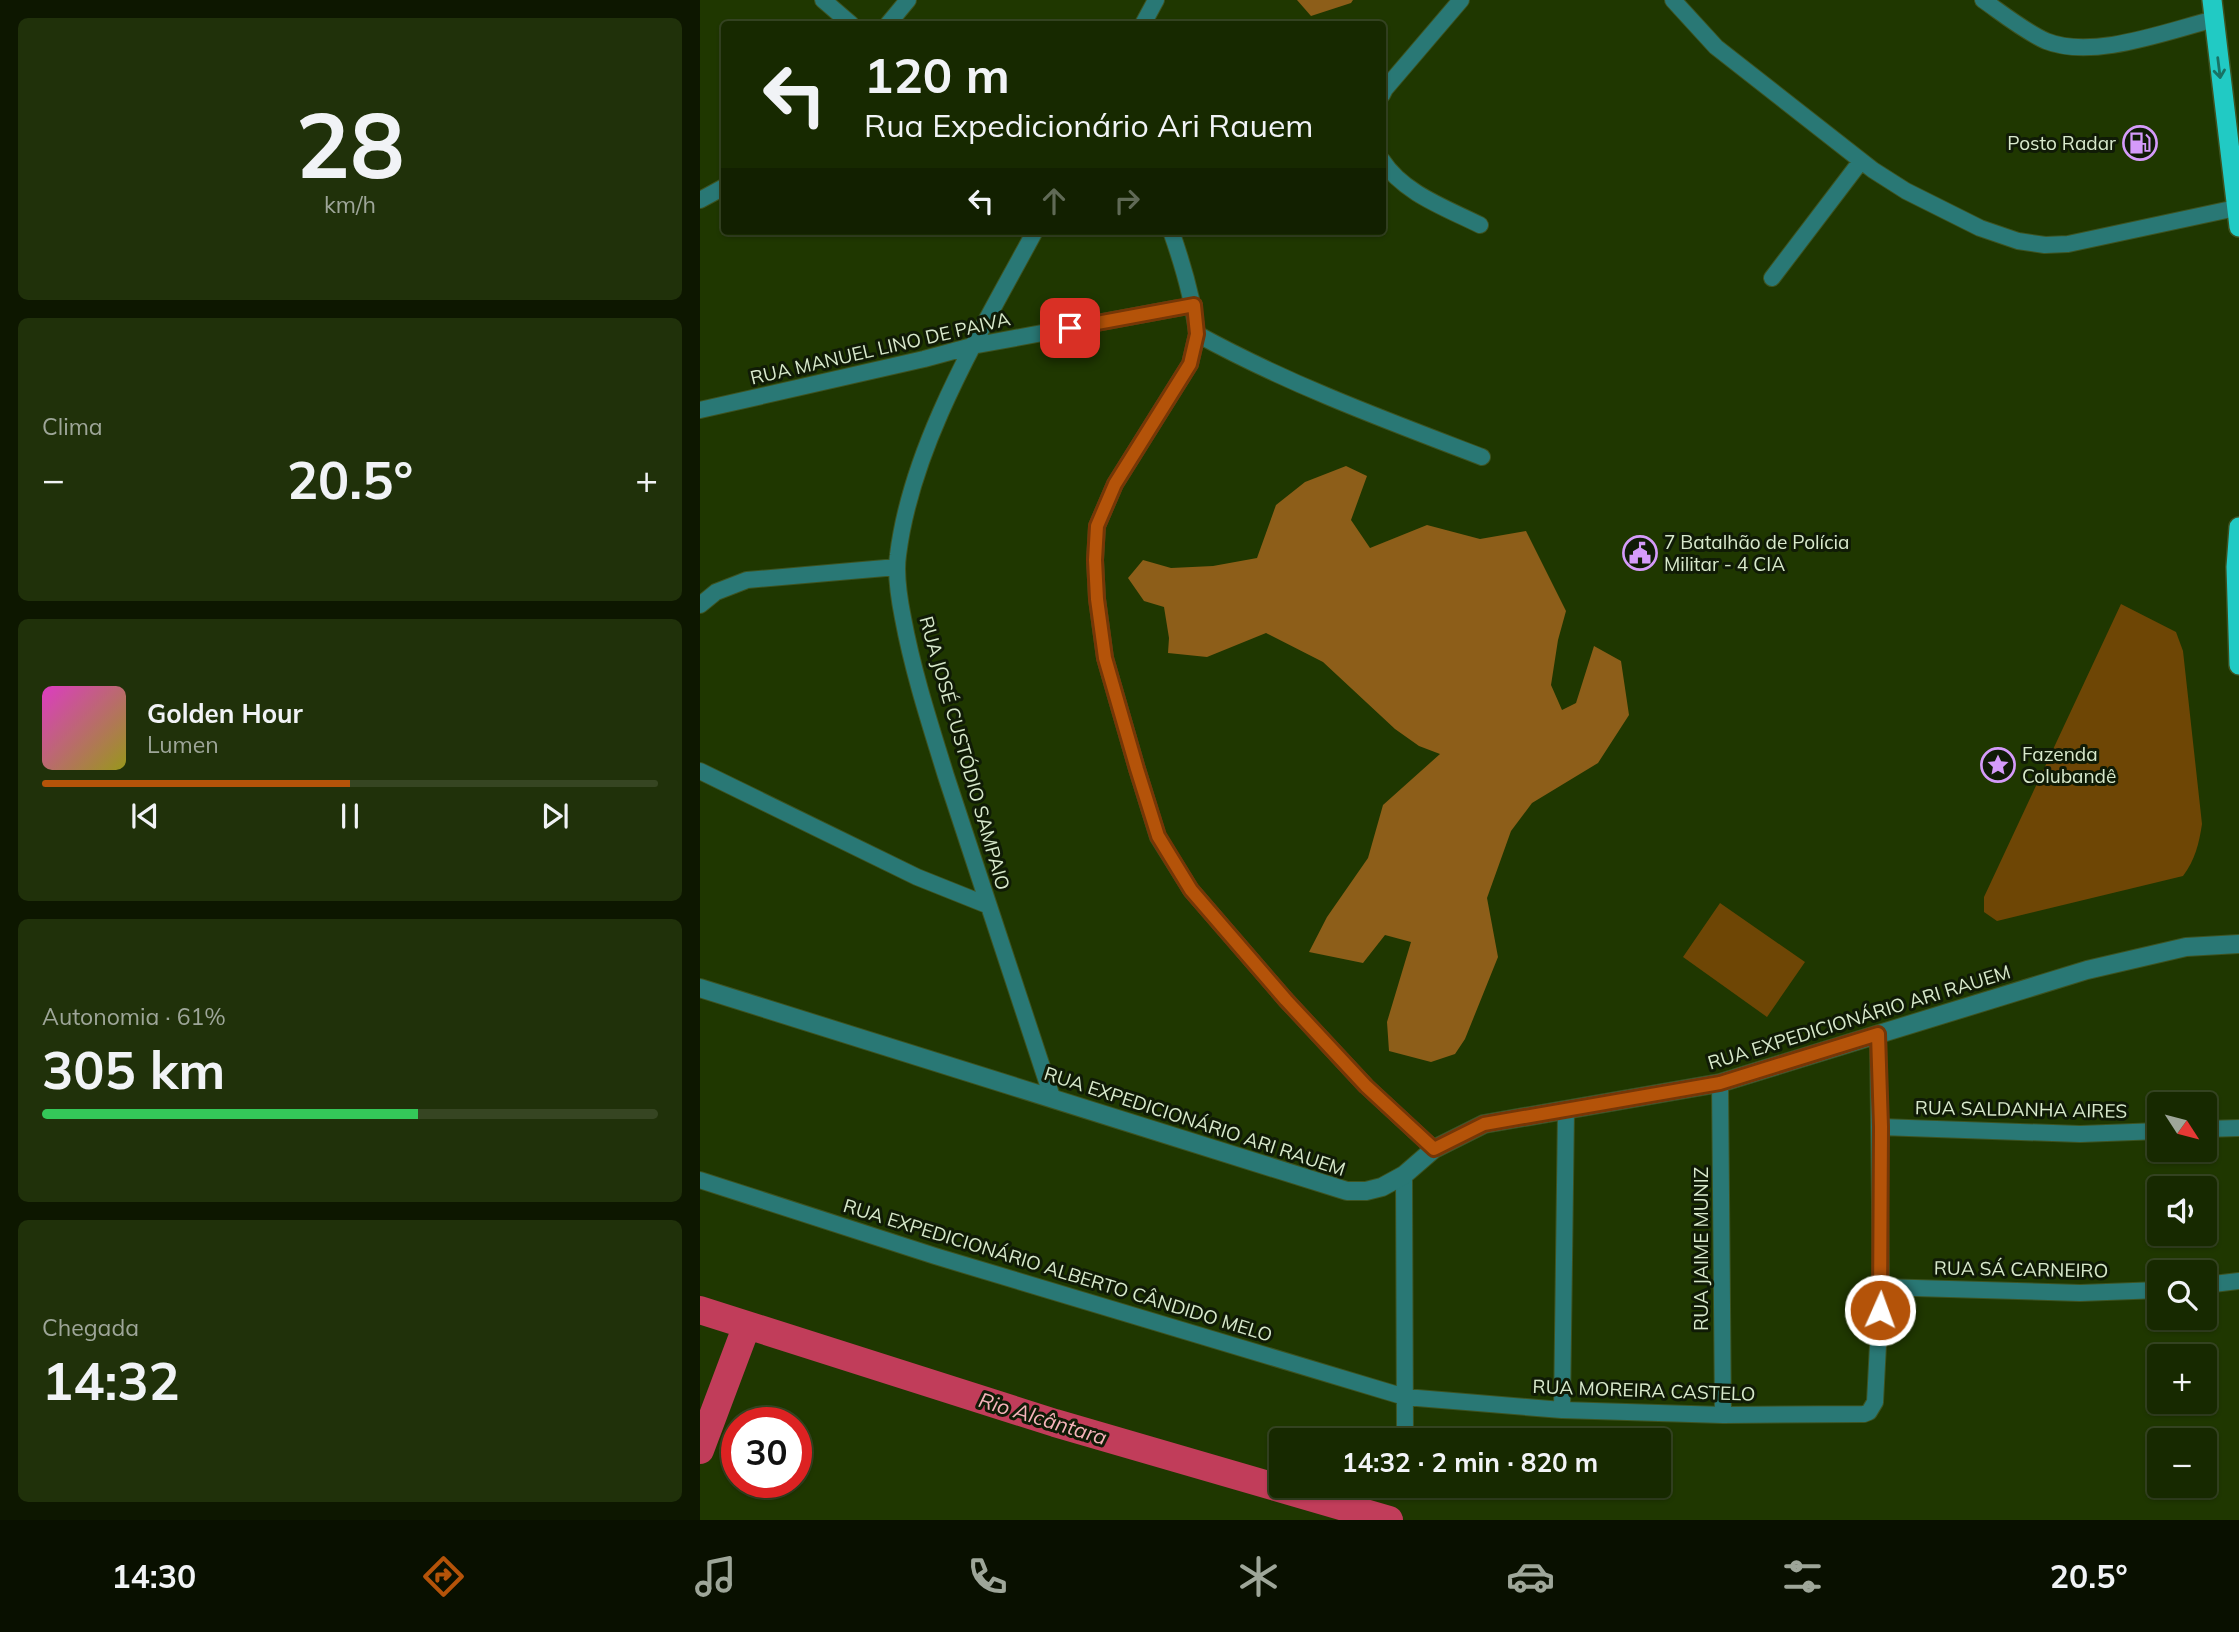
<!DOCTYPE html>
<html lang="pt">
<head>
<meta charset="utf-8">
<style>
  body { margin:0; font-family:Mulish,sans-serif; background:#20310a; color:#f1f3f6; height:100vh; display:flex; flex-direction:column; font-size:26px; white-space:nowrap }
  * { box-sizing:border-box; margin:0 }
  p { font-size:23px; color:#9ea699 }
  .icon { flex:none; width:38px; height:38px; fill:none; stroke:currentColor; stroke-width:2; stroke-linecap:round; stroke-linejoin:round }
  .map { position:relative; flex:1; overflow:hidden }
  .drawer { display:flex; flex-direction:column; gap:18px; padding:18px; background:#0d1700; width:700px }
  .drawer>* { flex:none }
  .top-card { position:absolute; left:21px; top:21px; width:665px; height:214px; border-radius:7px; box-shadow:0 2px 5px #0004,0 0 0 2px #364522; background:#172900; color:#f1f3f6; overflow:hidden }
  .needle { width:46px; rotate:126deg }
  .buttons { position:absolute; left:1447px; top:1092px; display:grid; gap:14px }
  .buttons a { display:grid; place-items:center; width:70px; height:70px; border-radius:7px; background:#172900; box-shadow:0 2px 5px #0004,0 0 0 2px #364522; font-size:35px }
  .speed { position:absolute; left:21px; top:1407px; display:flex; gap:14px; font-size:35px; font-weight:700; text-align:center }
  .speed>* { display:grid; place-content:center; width:91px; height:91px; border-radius:50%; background:#172900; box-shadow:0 2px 5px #0004,0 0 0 2px #364522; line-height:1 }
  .speed .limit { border:10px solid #d22; background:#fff; color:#111 }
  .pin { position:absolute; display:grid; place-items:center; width:60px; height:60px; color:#fff; margin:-30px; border-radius:14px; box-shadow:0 4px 10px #0006 }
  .me { position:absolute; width:77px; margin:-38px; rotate:2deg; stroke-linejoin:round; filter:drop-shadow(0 0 5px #0008) }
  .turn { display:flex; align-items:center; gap:24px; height:147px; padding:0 28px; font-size:32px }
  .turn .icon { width:91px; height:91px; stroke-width:2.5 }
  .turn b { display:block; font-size:49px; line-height:60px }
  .lanes { display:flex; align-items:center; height:66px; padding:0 28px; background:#0003; justify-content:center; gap:35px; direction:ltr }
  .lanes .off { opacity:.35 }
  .big { font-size:52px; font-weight:700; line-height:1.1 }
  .drawer .card { flex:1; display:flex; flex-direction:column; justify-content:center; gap:10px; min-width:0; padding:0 24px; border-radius:10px; background:#20310a }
  .drawer .dial { align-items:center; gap:0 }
  .dial b { font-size:91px; line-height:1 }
  .song { display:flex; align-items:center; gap:21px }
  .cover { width:84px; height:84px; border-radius:10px; background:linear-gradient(135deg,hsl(310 70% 55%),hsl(60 70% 35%)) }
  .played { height:7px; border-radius:4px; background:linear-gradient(90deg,#b45309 50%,#364522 50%) }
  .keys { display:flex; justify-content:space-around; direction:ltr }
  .heat { display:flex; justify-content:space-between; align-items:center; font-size:38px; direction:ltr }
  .charge { height:10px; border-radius:5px; background:linear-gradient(90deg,#34c759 61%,#364522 0) }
  .trip { position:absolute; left:569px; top:1428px; width:402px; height:70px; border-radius:7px; background:#172900; box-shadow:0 2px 5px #0004,0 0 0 2px #364522; font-weight:700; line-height:70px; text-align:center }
  .dock { display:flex; height:112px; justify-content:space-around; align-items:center; background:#091000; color:#9ea699 }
  .dock .icon { width:49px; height:49px }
  .dock .active { color:#b45309 }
  .dock b { font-size:32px; color:#f1f3f6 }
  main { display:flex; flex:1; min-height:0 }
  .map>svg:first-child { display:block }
  .green { fill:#6e4605 }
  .forest { fill:#8d5e19 }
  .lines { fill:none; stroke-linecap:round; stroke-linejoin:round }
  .river { stroke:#c13d5a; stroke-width:28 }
  .minor-casing { stroke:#3d5321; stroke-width:18 }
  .tertiary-casing { stroke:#3d5321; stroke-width:20 }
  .trunk-casing { stroke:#3d5321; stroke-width:22 }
  .minor { stroke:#297875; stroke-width:16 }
  .tertiary { stroke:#297875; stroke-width:18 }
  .trunk { stroke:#21cac4; stroke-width:19 }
  .oneway { stroke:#187265 }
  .route-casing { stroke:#753606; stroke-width:18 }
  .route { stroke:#b45309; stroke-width:12 }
  .labels { text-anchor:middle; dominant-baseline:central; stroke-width:6; stroke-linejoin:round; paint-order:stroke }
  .poi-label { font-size:19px; fill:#d8e9cc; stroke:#101b06; text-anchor:start }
  .street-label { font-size:19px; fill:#d8e9cc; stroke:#101b06 }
  .water-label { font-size:21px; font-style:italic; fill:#f6b3ba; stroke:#101b06 }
</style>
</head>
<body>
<main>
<section class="drawer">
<div class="card dial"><b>28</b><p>km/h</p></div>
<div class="card"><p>Clima</p>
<div class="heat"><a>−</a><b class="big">20.5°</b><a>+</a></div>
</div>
<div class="card">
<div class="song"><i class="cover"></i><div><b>Golden Hour</b><p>Lumen</p></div></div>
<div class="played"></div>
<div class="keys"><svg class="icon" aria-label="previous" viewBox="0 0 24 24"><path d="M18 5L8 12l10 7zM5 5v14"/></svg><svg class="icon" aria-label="pause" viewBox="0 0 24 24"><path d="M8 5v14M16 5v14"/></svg><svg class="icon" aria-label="next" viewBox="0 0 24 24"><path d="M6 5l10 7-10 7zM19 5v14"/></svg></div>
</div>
<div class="card"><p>Autonomia · 61%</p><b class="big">305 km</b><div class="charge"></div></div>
<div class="card"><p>Chegada</p><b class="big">14:32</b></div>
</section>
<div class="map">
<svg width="1539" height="1520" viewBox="0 0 1539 1520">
  <rect width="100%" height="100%" fill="#1f3700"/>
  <!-- green -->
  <path class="green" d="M1421 604 1476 632 1483 651 1502 824C1499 844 1495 860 1483 876L1297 921 1284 912V897Z
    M1020 903 1105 962 1067 1017 983 957Z"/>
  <!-- forest -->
  <path class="forest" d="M597 0H653L651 3 611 16Z
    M646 466 667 476 651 520 670 548 727 525 780 539 826 531 866 611 858 640 851 685 862 710 876 703 894 646 921 661 929 715 898 763 832 803 811 831 787 898 798 957 765 1039 755 1054 731 1062 689 1051 687 1022 711 942 685 935 663 963 609 952 627 917 668 858 683 805 740 754 719 746 695 729 623 662 566 633 507 657 468 653 469 638 464 607 444 601 428 578 443 560 471 568 513 566 557 558 576 505 605 482Z"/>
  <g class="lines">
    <!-- river -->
    <path class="river" d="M0 1310 355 1423 689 1520
      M0 1450 47 1325"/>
    <!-- minor casing -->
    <g class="minor-casing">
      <path id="minor" d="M123 0 151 24
        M973 0 1016 47 1173 170 1206 191 1280 228 1318 241 1345 245 1368 244 1536 208
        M1283 0C1303 14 1324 31 1346 41 1393 60 1467 31 1515 19
        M188 24 208 0
        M443 24 456 0
        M682 95 685 89 761 0
        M682 160C703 193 746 208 780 225
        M0 200 24 187
        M335 231C282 330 212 442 198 555 195 575 199 598 203 618 213 672 230 724 246 776 281 883 316 990 352 1097
        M471 231C483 265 493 298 497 334 588 384 685 420 782 457
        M1072 278 1161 161
        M497 334 490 364 415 484 397 526 395 560 397 599 405 658 437 769 458 837 491 890 586 1000 666 1086 734 1149
        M0 410 224 359 272 346 494 305
        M0 605 16 592 47 580 197 567
        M0 771 217 877 287 905
        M1020 1083 1023 1415
        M1181 1127 1380 1134 1460 1131
        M1505 1129 1539 1128
        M704 1175 705 1440
        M0 1180 235 1256 705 1397 862 1410 1023 1415 1164 1414 1169 1412 1175 1402 1181 1287 1178 1034
        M1505 1285 1539 1281
        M1181 1287 1380 1293 1460 1290
        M862 1410 866 1110"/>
    </g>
    <!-- tertiary casing -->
    <g class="tertiary-casing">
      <path id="tertiary" d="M0 988 647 1191H666L682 1187 704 1175 734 1149 784 1124 1020 1083 1387 970 1486 947 1539 944"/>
    </g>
    <!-- trunk casing -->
    <g class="trunk-casing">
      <path id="trunk" d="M1512 0 1539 227
        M1539 527 1536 567 1539 665"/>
    </g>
    <!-- minor -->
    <use href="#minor" class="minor"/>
    <!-- tertiary -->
    <use href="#tertiary" class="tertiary"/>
    <!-- trunk -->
    <use href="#trunk" class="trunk"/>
  </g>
  <!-- one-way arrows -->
  <defs><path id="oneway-shaft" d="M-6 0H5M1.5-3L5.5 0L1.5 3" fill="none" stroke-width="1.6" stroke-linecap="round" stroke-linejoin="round" transform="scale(1.75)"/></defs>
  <use class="oneway" href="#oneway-shaft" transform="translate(1519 68) rotate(83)"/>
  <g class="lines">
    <!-- route casing -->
    <g class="route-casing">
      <path id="route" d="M370 328 494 305 497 334 490 364 415 484 397 526 395 560 397 599 405 658 437 769 458 836 491 890 586 1000 666 1086 734 1149 784 1124 1020 1083 1178 1034 1181 1127 1180 1310"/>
    </g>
    <!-- route -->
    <use href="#route" class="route"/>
  </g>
  <!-- icons -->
  <defs>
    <g id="fuel-ring" transform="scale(1.75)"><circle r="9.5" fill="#101b06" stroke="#d59bfa" stroke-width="1.5"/><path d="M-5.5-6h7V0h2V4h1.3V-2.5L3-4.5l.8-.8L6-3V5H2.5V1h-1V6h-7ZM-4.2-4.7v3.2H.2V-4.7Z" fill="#d59bfa"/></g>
    <g id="civic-ring" transform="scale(1.75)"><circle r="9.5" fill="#101b06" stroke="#d59bfa" stroke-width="1.5"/><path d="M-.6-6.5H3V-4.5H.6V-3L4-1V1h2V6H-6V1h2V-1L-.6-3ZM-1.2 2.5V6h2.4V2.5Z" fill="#d59bfa"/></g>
    <g id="sight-ring" transform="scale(1.75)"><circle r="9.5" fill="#101b06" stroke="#d59bfa" stroke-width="1.5"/><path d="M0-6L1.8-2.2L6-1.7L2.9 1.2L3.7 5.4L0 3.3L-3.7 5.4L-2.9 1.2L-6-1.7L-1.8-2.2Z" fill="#d59bfa"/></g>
  </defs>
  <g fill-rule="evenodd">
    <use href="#fuel-ring" x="1440" y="143"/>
    <use href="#civic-ring" x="940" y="553"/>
    <use href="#sight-ring" x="1298" y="765"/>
  </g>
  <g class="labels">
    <!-- poi labels -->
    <g class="poi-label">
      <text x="1416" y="143" text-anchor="end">Posto Radar</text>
      <text x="964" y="542">7 Batalhão de Polícia<tspan x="964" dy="22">Militar - 4 CIA</tspan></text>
      <text x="1322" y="754">Fazenda<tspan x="1322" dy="22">Colubandê</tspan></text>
    </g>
    <!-- street labels -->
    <g class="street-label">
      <text transform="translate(180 348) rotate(-13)">RUA MANUEL LINO DE PAIVA</text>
      <text transform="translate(265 753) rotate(74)">RUA JOSÉ CUSTÓDIO SAMPAIO</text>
      <text transform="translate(1159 1017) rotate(-17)">RUA EXPEDICIONÁRIO ARI RAUEM</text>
      <text transform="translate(1321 1109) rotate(1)">RUA SALDANHA AIRES</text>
      <text transform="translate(495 1121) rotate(18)">RUA EXPEDICIONÁRIO ARI RAUEM</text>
      <text transform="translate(1001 1249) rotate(-90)">RUA JAIME MUNIZ</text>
      <text transform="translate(1321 1269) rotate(1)">RUA SÁ CARNEIRO</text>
      <text transform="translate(358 1270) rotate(17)">RUA EXPEDICIONÁRIO ALBERTO CÂNDIDO MELO</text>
      <text transform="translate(944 1390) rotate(2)">RUA MOREIRA CASTELO</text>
    </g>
    <!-- water labels -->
    <g class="water-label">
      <text transform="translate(343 1418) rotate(17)">Rio Alcântara</text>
    </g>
  </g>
</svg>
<div class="buttons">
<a><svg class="needle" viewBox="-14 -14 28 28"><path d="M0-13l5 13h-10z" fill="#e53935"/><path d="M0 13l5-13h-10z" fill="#9ea699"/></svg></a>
<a><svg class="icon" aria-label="sound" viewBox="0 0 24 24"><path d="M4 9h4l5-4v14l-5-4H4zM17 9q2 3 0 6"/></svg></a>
<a><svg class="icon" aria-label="search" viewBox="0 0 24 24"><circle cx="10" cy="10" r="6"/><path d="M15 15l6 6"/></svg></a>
<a>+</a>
<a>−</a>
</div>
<div class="speed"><div class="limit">30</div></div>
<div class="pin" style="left:370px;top:328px;background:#d93025"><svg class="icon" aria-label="arrive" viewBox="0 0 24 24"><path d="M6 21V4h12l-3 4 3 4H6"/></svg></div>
<svg class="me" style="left:1180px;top:1310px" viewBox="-20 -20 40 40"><circle r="17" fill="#b45309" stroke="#fff" stroke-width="3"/><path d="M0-11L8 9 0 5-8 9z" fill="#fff"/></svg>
<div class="trip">14:32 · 2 min · 820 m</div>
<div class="top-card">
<div class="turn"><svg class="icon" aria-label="left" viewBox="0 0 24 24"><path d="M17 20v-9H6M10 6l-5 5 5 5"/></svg><div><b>120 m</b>Rua Expedicionário Ari Rauem</div></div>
<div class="lanes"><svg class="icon" aria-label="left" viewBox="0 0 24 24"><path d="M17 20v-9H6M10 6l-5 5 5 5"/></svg><svg class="icon off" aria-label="ahead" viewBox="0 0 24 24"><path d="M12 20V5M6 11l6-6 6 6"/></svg><svg class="icon off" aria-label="right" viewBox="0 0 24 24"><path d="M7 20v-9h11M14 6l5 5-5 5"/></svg></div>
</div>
</div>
</main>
<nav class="dock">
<b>14:30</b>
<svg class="icon active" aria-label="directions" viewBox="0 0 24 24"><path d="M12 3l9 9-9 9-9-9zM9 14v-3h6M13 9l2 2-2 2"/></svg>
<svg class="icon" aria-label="music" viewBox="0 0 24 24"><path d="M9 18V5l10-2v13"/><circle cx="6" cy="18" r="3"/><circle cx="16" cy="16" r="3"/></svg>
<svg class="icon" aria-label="phone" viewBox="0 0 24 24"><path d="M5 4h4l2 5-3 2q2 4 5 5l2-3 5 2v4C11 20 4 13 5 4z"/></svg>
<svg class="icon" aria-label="climate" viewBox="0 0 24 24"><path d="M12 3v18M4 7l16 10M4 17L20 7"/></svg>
<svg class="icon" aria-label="car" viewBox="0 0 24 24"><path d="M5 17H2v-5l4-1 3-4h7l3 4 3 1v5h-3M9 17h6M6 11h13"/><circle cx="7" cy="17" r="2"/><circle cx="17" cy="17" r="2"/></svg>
<svg class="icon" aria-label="filters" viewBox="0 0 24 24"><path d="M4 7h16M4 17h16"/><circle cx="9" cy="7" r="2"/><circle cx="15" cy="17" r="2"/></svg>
<b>20.5°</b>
</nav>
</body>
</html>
